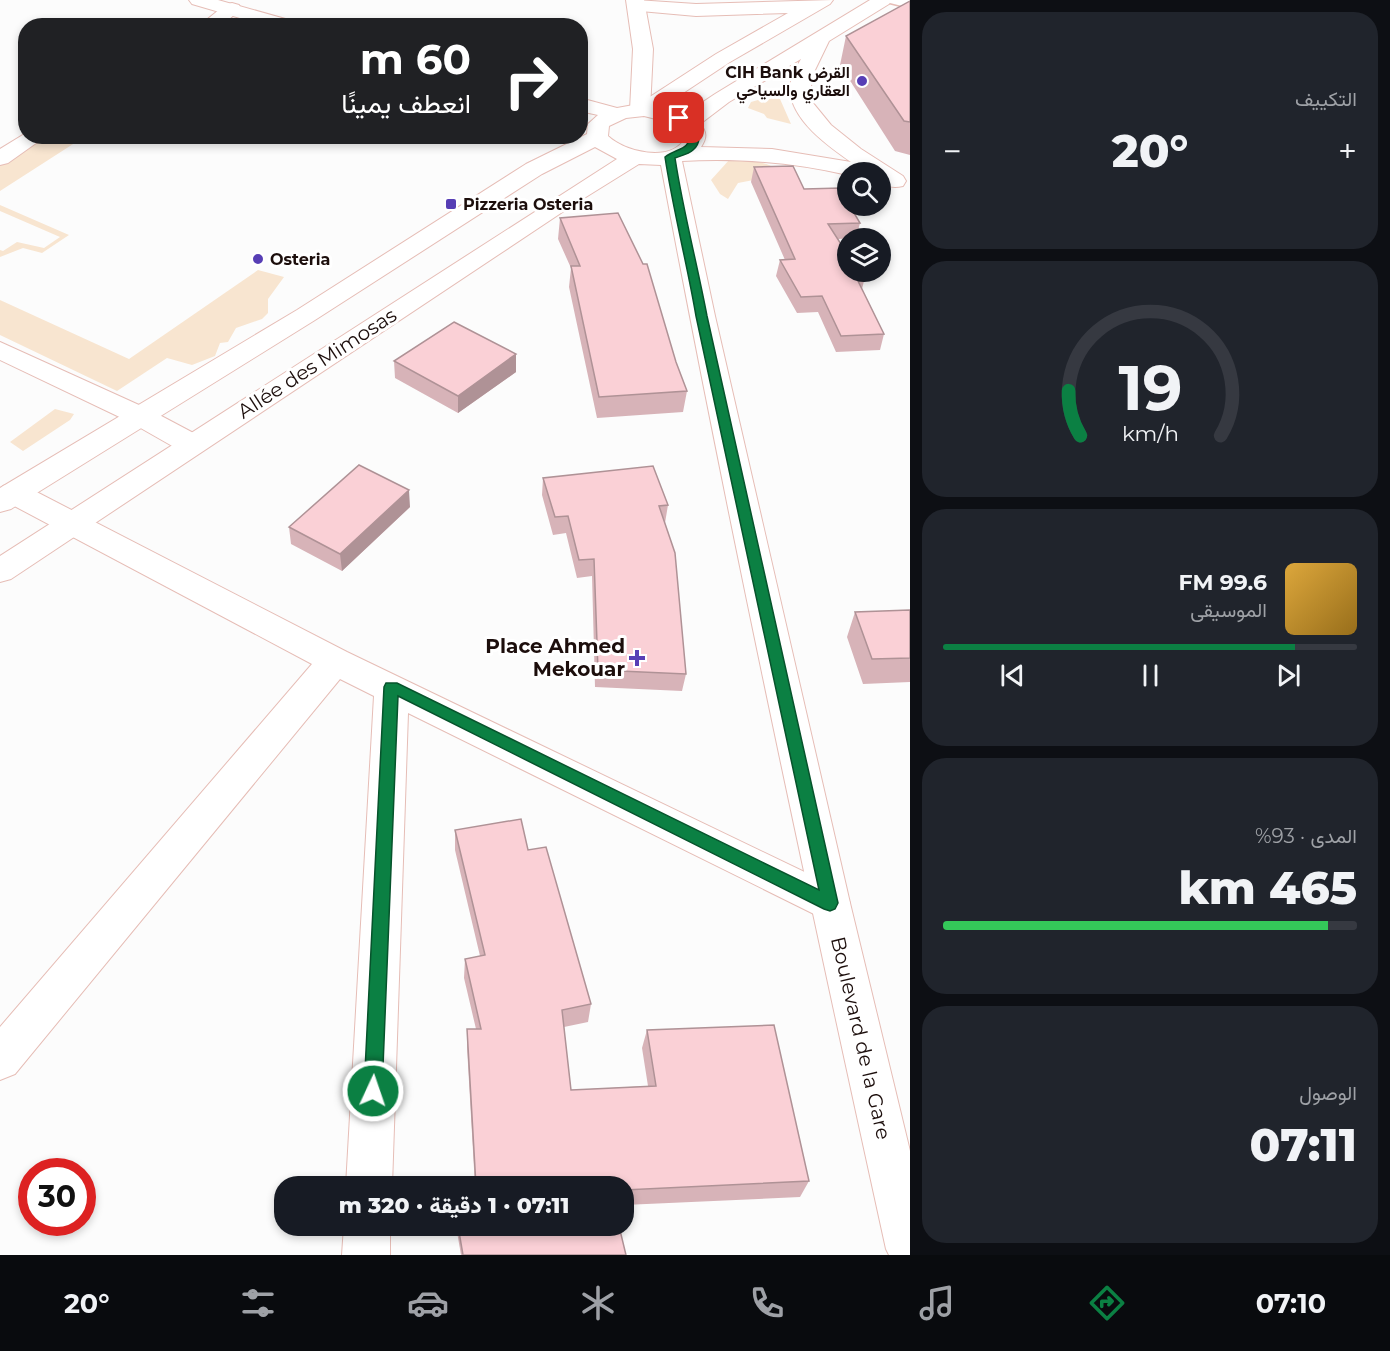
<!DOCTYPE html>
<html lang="ar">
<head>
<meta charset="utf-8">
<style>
  body { margin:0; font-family:Montserrat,Vazirmatn,sans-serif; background:#20242c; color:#f1f3f6; direction:rtl; height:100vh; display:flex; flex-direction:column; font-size:22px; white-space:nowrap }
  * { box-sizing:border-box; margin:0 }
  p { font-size:20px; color:#9ea1a6 }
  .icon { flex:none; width:33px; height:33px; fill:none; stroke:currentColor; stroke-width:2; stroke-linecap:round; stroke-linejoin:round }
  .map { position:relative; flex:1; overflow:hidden; direction:ltr }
  .panel { display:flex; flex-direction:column; gap:12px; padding:12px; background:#0d0f14; width:480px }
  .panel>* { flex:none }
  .top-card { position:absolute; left:18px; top:18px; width:570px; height:126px; border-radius:24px; box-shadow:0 3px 9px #0003; direction:rtl; background:#202124; color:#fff; overflow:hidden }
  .fabs { position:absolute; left:837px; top:162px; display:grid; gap:12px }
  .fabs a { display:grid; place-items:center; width:54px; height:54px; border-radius:50%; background:#171b24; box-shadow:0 3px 9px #0003; font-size:30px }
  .speed { position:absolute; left:18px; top:1158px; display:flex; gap:12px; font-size:30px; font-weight:700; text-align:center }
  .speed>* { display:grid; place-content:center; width:78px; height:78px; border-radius:50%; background:#171b24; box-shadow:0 3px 9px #0003; line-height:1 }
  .speed .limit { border:9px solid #d22; background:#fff; color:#111 }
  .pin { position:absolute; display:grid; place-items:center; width:51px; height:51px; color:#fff; margin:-26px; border-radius:12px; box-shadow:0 3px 9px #0006 }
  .me { position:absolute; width:66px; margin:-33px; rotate:3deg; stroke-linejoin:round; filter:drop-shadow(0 0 4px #0008) }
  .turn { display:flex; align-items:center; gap:21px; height:126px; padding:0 18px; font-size:27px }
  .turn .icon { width:78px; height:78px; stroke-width:2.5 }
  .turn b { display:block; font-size:42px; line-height:51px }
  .big { font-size:45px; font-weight:800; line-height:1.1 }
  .panel .card { flex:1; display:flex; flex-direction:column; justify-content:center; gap:9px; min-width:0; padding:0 21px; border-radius:24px; background:#20242c }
  .panel .dial { align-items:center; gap:0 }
  .dial svg { height:156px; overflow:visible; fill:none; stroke:#363941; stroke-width:7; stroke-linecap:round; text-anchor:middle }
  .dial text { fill:#f1f3f6; stroke:none }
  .song { display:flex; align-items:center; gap:18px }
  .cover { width:72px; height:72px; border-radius:9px; background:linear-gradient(135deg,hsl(40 70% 55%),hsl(40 70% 35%)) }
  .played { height:6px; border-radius:3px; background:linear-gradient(90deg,#0b8043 85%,#363941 85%) }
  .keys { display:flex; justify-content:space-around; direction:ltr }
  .heat { display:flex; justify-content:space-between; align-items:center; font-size:33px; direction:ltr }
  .charge { height:9px; border-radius:4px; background:linear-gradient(90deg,#34c759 93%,#363941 0) }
  .trip { position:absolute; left:274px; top:1176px; width:360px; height:60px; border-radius:24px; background:#171b24; box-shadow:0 3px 9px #0003; font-weight:800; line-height:60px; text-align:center; direction:rtl }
  .dock { display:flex; height:96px; justify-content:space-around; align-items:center; background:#090b0e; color:#9ea1a6 }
  .dock .icon { width:42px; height:42px }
  .dock .current { color:#0b8043 }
  .dock b { font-size:27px; color:#f1f3f6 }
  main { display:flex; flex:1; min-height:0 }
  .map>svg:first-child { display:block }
  .green { fill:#f8e5d0 }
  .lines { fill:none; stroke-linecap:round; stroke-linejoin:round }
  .lane-casing { stroke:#e6bdb6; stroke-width:3 }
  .street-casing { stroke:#e6bdb6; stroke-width:2 }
  .secondary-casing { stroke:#e6bdb6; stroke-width:2 }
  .lane { fill:#fff; fill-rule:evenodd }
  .street { fill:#fff; fill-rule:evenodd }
  .secondary { fill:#fff; fill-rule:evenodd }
  .wall { fill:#d7b3b8 }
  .shaded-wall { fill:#af9296 }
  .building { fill:#fad0d6; stroke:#af9296; stroke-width:1.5 }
  .route { fill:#0b8043; stroke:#07532c; stroke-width:1.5 }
  .poi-dot { fill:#573eb5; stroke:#fff; stroke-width:2 }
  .labels { text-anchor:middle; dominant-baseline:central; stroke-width:6; stroke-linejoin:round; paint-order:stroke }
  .far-poi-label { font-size:16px; font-weight:bold; fill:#1c0e0c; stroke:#fff; text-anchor:start }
  .street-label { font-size:20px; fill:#1c0e0c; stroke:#fff }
  .poi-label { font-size:20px; font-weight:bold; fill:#1c0e0c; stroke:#fff; text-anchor:end }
</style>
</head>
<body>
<main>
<section class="panel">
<div class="card"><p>التكييف</p>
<div class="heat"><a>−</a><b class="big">20°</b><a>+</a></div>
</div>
<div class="card dial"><svg viewBox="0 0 100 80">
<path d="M14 69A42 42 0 1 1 86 69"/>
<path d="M14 69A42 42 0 0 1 8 46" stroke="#0b8043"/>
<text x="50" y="56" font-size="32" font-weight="700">19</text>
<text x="50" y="72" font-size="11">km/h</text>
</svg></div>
<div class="card">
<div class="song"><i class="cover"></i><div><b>99.6 FM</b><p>الموسيقى</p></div></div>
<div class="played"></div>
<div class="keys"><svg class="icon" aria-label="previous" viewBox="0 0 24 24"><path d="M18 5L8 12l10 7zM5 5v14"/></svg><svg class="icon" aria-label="pause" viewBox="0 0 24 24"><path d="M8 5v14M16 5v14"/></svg><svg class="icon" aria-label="next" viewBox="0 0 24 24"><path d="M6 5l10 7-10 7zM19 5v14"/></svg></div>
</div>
<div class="card"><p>المدى · 93%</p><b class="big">465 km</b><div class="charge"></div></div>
<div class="card"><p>الوصول</p><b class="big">07:11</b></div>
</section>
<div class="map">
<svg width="910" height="1255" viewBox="0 0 910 1255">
  <rect width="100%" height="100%" fill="#fcfcfc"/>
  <!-- green -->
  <path class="green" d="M775 95 780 99 791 124 767 118 764 114 748 108 751 102Z
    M44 137H84L0 191V165Z
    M730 159C751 160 767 161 785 174L738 183 728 199 720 194 711 180Z
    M0 205 69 235 42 253 23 248 0 257V250L3 251 17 242 44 248 60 237 0 211Z
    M258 270 284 277 268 299V313L262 319 236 328 228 342 220 343 215 356 192 365 167 358 117 391 0 335V300L129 359Z
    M55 409 74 414 70 420 23 451 10 442Z"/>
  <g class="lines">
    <!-- lane casing -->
    <g class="lane-casing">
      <path id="lane" d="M888 0H910V8L890 3Z"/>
    </g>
    <!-- street casing -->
    <g class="street-casing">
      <path id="street" d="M626 0H644L653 49 650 110 647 114 640 116 633 114 630 110 633 49Z
        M232 3 239 5 241 9 221 26H199L225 5Z
        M26 133V136H46L8 163 0 165V149Z
        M0 342 150 410 201 437 205 444 201 451 191 453 181 451 130 422 0 360Z
        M14 483 25 486 347 652 844 891 850 903 844 915 830 920 816 915 408 713 392 1186H346L374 696 340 679 15 1074 0 1080V1027L312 664 3 500 0 491 3 486Z
        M344 1226H390V1255H342Z"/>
    </g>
    <!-- secondary casing -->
    <g class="secondary-casing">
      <path id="secondary" d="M189 0H218L296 22 298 26H267L192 4Z
        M636 0 696 4 833 0 830 4 730 62 662 107 685 114 715 94 870 0H892L889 4 829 41 815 70 810 90 813 103 831 125 861 149 903 176 906 181 903 186C894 188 888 187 880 182V172H848V175C793 162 737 158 682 161L715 316 850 903 910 1151V1255H889L886 1249C807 889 729 528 661 165L639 164 573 205 11 579 0 582V556L617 159 595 147 542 174 315 320 11 509 0 512V488L297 310 526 164 587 134 588 124 598 115 580 111V98L617 108 639 104 716 54 788 13 696 16 629 10 627 6 629 2ZM801 59C796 68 790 79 790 89 791 120 828 146 851 162L772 149 701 147C707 138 707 132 700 124L729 102ZM644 116 664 121 682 130 685 139C669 163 625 152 608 136L609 126 626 118Z"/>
    </g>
    <!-- lane -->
    <use href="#lane" class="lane"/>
    <!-- street -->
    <use href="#street" class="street"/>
    <!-- secondary -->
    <use href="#secondary" class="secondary"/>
  </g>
  <!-- wall -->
  <path class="wall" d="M910 1V155L895 151 840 65 846 36Z
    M754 167 804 189 860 223 856 238 838 239 864 281 862 289 884 334 880 350 836 352 818 312 797 313 776 276 780 260H785L751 182Z
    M560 218 676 362 687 391 683 412 597 418 569 287 571 268 558 239Z
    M516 354V372L458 413 395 378 394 361Z
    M543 478 668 505 665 523 686 674 682 691 595 687 592 576 577 578 566 533 553 535 542 495Z
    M410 507 342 571 291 544 289 527Z
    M910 610V682L863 684 847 637 855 612Z
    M455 830 528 850 591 1004 588 1022 564 1027 571 1090 648 1086 642 1048 647 1030 809 1181 800 1197 624 1205V1186H475L467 1047V1029H476L464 978 465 959 480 956 455 850Z
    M456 1226H619L626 1255H461Z"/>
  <!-- shaded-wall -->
  <path class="shaded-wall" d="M516 354V372L458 413V396Z
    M409 490 410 507 342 571 340 554Z"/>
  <!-- building -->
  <path class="building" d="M910 1V122L904 121 846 36Z
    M793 166 804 189 841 188 848 200V206H850L860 223 828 224 848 255V272H858L864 281H858L884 334 841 336 822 296 801 297 780 260 795 259 754 167Z
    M618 213 643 264H647L676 362 687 391 599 397 571 266H580L560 218Z
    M454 322 516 354 458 396 394 361Z
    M359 465 409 490 340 554 289 527Z
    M653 466 668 505 659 506 675 553 686 674 598 670 594 559 579 560 568 516 555 517 543 478Z
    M910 610V658L872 659 855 612Z
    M521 819 528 850 546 847 591 1004 562 1010 571 1090 656 1086 647 1030 774 1025 809 1181 624 1190V1186H476L467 1029H481L465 959 485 955 455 830Z
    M458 1226H619L626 1255H463Z"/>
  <!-- route -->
  <path class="route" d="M676 116C692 115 708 137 693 150 689 154 680 156 675 158 683 211 697 263 707 316L838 903 835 909 830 911 824 909 398 696 382 1091 380 1098 373 1100 367 1098 364 1091 384 687 386 683H397L819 890 696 316C687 263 673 210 665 157 677 148 691 150 690 133L676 120Z"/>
  <!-- markers -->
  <g class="poi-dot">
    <circle cx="862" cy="81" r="6"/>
    <rect x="445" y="198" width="12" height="12" rx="3"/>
    <circle cx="258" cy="259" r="6"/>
    <path d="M634 649h6v6h6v6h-6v6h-6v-6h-6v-6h6z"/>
  </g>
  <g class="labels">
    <!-- far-poi labels -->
    <g class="far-poi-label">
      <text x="850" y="72" text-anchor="end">CIH Bank القرض<tspan x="850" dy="18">العقاري والسياحي</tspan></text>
      <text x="463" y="204">Pizzeria Osteria</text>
      <text x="270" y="259">Osteria</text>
    </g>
    <!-- street labels -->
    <g class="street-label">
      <text transform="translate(317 363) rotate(-33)">Allée des Mimosas</text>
      <text transform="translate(861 1038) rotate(77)">Boulevard de la Gare</text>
    </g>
    <!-- poi labels -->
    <g class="poi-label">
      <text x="625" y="646">Place Ahmed<tspan x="625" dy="23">Mekouar</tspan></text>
    </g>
  </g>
</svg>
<div class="fabs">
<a><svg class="icon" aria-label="search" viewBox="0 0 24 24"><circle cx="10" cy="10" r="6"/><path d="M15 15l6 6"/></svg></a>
<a><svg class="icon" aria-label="layers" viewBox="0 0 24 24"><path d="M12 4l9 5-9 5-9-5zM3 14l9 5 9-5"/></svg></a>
</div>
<div class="speed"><div class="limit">30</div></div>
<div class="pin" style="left:679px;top:118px;background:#d93025"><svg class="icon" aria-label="arrive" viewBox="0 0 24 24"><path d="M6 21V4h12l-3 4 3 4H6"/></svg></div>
<svg class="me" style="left:373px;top:1091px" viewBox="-20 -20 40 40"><circle r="17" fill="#0b8043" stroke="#fff" stroke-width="3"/><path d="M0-11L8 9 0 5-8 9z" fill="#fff"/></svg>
<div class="trip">07:11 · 1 دقيقة · 320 m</div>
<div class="top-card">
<div class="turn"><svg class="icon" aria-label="right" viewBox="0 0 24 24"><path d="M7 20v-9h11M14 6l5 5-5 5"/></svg><div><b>60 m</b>انعطف يمينًا</div></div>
</div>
</div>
</main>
<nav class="dock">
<b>07:10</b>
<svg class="icon current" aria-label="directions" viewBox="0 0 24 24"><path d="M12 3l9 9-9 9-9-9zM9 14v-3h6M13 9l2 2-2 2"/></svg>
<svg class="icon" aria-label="music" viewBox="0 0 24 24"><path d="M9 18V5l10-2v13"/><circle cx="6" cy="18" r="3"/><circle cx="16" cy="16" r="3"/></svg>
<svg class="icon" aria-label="phone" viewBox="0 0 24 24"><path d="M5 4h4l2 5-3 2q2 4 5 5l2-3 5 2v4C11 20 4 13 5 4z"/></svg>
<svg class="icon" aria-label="climate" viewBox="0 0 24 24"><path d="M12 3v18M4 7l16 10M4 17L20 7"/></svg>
<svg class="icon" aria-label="car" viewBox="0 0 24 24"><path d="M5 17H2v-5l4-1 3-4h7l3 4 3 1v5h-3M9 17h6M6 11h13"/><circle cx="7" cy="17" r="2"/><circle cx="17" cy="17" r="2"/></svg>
<svg class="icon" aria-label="filters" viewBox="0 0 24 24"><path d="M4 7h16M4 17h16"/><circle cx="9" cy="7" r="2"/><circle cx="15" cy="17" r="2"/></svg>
<b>20°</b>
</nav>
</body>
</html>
